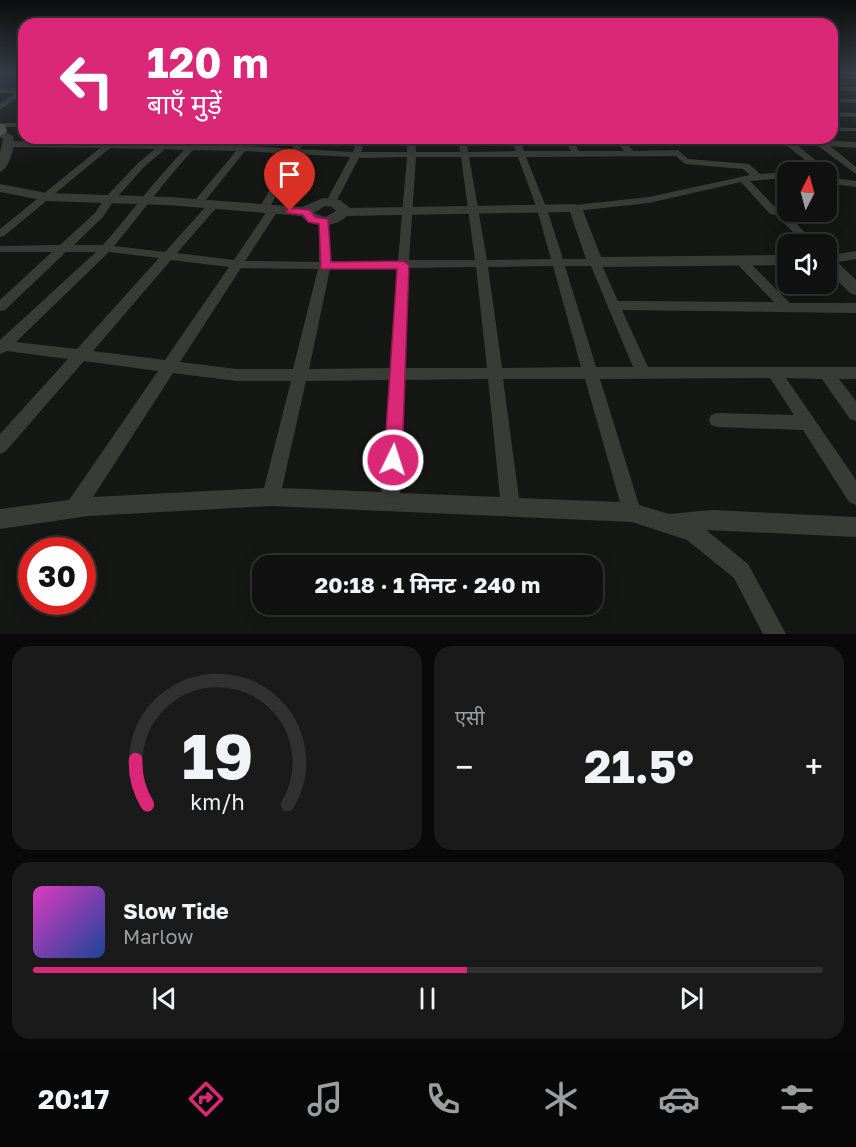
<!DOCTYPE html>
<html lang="hi">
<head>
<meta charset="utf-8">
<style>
  body { margin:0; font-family:"Golos Text","Noto Sans Devanagari",sans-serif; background:#191a19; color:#f1f3f6; height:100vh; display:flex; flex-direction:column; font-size:22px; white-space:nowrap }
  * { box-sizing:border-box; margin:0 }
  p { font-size:20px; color:#9c9d9f }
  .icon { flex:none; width:33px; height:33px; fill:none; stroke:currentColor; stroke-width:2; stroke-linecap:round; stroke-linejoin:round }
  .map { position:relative; height:634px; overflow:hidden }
  .drawer { display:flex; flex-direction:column; gap:12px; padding:12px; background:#090909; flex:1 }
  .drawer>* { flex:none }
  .banner { position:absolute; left:18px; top:18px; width:820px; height:126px; border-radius:18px; box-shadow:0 3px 15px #0003,0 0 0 2px #303130; background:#db2777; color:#fff; overflow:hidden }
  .needle { width:39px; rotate:6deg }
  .buttons { position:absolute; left:777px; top:162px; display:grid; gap:12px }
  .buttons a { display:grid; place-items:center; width:60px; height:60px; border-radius:12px; background:#101110; box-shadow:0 3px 15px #0003,0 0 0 2px #303130; font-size:30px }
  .speed { position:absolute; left:18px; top:537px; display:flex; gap:12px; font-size:30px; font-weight:700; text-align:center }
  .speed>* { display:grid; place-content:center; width:78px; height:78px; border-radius:50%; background:#101110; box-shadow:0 3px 15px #0003,0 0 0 2px #303130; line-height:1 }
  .speed .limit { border:9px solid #d22; background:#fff; color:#111 }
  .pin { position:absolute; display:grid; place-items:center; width:51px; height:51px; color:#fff; margin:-62px -26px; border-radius:50% 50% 50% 0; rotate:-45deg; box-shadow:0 0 6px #0007 }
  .pin .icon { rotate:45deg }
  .me { position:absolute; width:66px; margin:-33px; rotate:4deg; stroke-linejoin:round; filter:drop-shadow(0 0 4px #0008) }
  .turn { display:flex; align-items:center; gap:21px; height:126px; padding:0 30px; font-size:27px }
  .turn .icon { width:78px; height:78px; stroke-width:2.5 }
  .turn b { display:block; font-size:42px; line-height:51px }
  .big { font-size:45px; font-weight:700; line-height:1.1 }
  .drawer .tile { flex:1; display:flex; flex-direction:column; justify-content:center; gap:9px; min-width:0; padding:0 21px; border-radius:18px; background:#191a19 }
  .drawer .dial { align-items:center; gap:0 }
  .dial svg { height:156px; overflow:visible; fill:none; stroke:#303130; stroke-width:7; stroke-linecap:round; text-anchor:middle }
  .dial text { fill:#f1f3f6; stroke:none }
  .song { display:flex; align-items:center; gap:18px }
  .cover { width:72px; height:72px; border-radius:9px; background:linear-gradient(135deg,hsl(310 70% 55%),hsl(220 70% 35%)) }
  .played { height:6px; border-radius:3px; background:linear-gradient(90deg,#db2777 55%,#303130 55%) }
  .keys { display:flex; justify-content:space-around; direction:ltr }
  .heat { display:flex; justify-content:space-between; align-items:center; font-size:33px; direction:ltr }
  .drawer .tiles { flex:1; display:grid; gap:12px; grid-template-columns:1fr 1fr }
  .tile:last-child { grid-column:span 2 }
  .trip { position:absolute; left:252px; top:555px; width:351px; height:60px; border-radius:18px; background:#101110; box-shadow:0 3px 15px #0003,0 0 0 2px #303130; font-weight:700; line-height:60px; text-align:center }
  .tabs { display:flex; height:96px; justify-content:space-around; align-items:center; background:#060706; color:#9c9d9f }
  .tabs .icon { width:42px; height:42px }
  .tabs .on { color:#db2777 }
  .tabs b { font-size:27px; color:#f1f3f6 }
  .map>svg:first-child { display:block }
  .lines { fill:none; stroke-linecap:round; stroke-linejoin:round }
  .minor { fill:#393c36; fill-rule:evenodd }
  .tertiary { fill:#393c36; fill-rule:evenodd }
  .primary { fill:#585b52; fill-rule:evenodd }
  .route { fill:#db2777; stroke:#8e194d; stroke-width:1.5 }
</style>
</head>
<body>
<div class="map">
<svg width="856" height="634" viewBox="0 0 856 634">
  <rect width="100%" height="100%" fill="#151715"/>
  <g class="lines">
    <!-- minor -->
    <path class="minor" d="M832 75H856V79H832Z
      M832 86 856 87V91L832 90Z
      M24 87V93L0 110V104L15 93H0V89Z
      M832 98 856 99V103L832 102Z
      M832 112 856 113V117L832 116Z
      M0 123H24V127H0Z
      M832 127 853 128H856V131H832Z
      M195 138H204L198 145 240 146 247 138H255L249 146 292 149 298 138H306L300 149 353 152 357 138H365L361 152H407V138H415L416 152H460L458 138H466L468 152 516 151 511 138H519L524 151H571L563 138H571L579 151H624L615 138H623L633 151 678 150 688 159 749 164 760 174 789 172 788 178 750 181 777 209 783 210 816 244H805L776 215 770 214 741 182 649 203 575 211 570 208 575 205 649 197 750 175 743 169 685 164 676 156 526 157 547 209 563 259H599L618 301 774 302 737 264 735 261 737 258H745L790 303H856V313L622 310 648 367H856V379H839L856 401V421L850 419 822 379 786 378 856 480V505L849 502 803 430 717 427 711 425 709 420 711 415 717 413 794 415 770 378 600 379 639 505 669 514 712 510 856 517V537L706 530 748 564 786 634H763L734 578 687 540 632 522 271 506 88 516 0 529V509L69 500 158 371 84 361 6 451 0 454V434L68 359 7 351 0 354V340L96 252H66L5 310 0 311V300L52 252H0V246L60 245 95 213 104 199 138 163 155 149 110 148 4 236 0 237V229L100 148 9 147 5 144 9 141 106 143 110 141 161 144 166 141 170 144 189 145ZM165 149 184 150C155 180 131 213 103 245H74L103 217 112 203 144 167ZM193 150 236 151 192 204 197 207 201 206 245 151 289 154 259 209 260 211H267L234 260 177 253 217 207V203H209L165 252 114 246C141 214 165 180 193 150ZM298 154 350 157 326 202 331 205 336 202 359 158 407 157 398 261H331L329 221 324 218 319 221V262L245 261 279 209 274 206 270 207ZM416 157H461L475 260H409ZM469 157H518L537 209 551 259 487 260ZM109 252 159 258 77 349 16 342ZM171 260 229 267 165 360 93 351ZM553 266 581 367 502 368 488 267ZM565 266H591L633 367H596ZM476 267 487 368H405L409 268ZM241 268 318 269 293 369H237L180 362ZM397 268 390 368 309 369 330 269ZM173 373 237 381H291L264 488 93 497ZM488 379 500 497 400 493 404 380ZM503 379H585L620 502 519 498ZM389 380 381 492 282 488 306 381Z
      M789 139 856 142V148L830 146 856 167V174L818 146 797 145 830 172 826 174V172H820L785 144V140Z
      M826 177 856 181V187L826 183Z
      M856 251V259L826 264V256Z"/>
    <!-- tertiary -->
    <path class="tertiary" d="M0 130 13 136C16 145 10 168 0 172V153L3 139 0 137Z
      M0 184 46 193 168 197 302 207 323 198 340 200 350 208 575 204 582 208 601 257 788 255V265L595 267 587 262 570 212 347 216C334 228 313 229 301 216L168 205 46 201 0 192ZM325 206 332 207 336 211 325 217 314 213Z
      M826 255 832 257 856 280V295L850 293 826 269Z"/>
    <!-- primary -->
    <path class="primary" d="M0 124 5 125 7 132 0 136Z"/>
  </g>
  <!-- sky -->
  <linearGradient id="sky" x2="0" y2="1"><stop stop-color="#0c0d0c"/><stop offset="0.45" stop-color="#353c46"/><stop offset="1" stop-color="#353c46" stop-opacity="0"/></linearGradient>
  <rect width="856" height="163" fill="url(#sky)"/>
  <!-- route -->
  <path class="route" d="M290 208 310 210 315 217 328 219 331 262 403 261 409 265 402 460 399 466 393 468 387 466 384 460 397 269H321L319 224 308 222 303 215 287 213 285 211Z"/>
</svg>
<div class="buttons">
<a><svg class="needle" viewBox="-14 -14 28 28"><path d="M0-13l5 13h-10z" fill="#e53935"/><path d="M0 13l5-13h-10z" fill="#9c9d9f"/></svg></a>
<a><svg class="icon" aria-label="sound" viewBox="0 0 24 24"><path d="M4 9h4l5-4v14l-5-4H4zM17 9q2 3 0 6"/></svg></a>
</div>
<div class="speed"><div class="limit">30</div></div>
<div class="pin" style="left:290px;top:211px;background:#d93025"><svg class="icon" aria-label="arrive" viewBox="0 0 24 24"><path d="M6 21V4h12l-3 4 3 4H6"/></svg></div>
<svg class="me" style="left:393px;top:460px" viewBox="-20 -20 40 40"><circle r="17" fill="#db2777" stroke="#fff" stroke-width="3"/><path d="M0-11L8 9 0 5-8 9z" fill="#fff"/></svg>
<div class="trip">20:18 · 1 मिनट · 240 m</div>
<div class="banner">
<div class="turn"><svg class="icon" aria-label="left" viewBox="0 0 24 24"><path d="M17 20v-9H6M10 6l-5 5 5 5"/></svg><div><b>120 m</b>बाएँ मुड़ें</div></div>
</div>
</div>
<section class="drawer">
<div class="tiles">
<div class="tile dial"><svg viewBox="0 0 100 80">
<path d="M14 69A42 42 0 1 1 86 69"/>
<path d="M14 69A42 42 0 0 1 8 46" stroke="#db2777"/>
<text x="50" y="56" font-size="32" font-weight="700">19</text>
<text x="50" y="72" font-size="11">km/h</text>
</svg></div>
<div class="tile"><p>एसी</p>
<div class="heat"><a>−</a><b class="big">21.5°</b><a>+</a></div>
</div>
<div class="tile">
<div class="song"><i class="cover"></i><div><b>Slow Tide</b><p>Marlow</p></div></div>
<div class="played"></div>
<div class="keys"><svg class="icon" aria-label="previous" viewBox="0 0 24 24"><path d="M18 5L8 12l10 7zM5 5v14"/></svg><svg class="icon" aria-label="pause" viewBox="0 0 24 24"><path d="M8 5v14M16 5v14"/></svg><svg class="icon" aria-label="next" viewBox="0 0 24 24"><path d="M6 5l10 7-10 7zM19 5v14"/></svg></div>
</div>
</div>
</section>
<nav class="tabs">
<b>20:17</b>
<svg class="icon on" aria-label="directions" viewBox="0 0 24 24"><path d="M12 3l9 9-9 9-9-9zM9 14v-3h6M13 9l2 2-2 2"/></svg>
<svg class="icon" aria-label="music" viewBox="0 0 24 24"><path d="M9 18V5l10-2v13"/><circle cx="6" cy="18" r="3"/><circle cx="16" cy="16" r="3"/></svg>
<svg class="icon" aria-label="phone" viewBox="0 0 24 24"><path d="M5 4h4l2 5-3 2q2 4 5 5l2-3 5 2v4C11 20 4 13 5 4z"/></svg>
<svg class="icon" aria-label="climate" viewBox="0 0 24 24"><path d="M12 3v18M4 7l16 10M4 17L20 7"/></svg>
<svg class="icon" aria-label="car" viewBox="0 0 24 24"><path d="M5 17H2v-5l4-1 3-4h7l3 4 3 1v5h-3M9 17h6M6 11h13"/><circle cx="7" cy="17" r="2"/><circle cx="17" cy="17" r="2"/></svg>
<svg class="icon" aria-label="filters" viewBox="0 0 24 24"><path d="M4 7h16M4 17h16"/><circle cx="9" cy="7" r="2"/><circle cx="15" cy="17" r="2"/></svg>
</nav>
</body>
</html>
